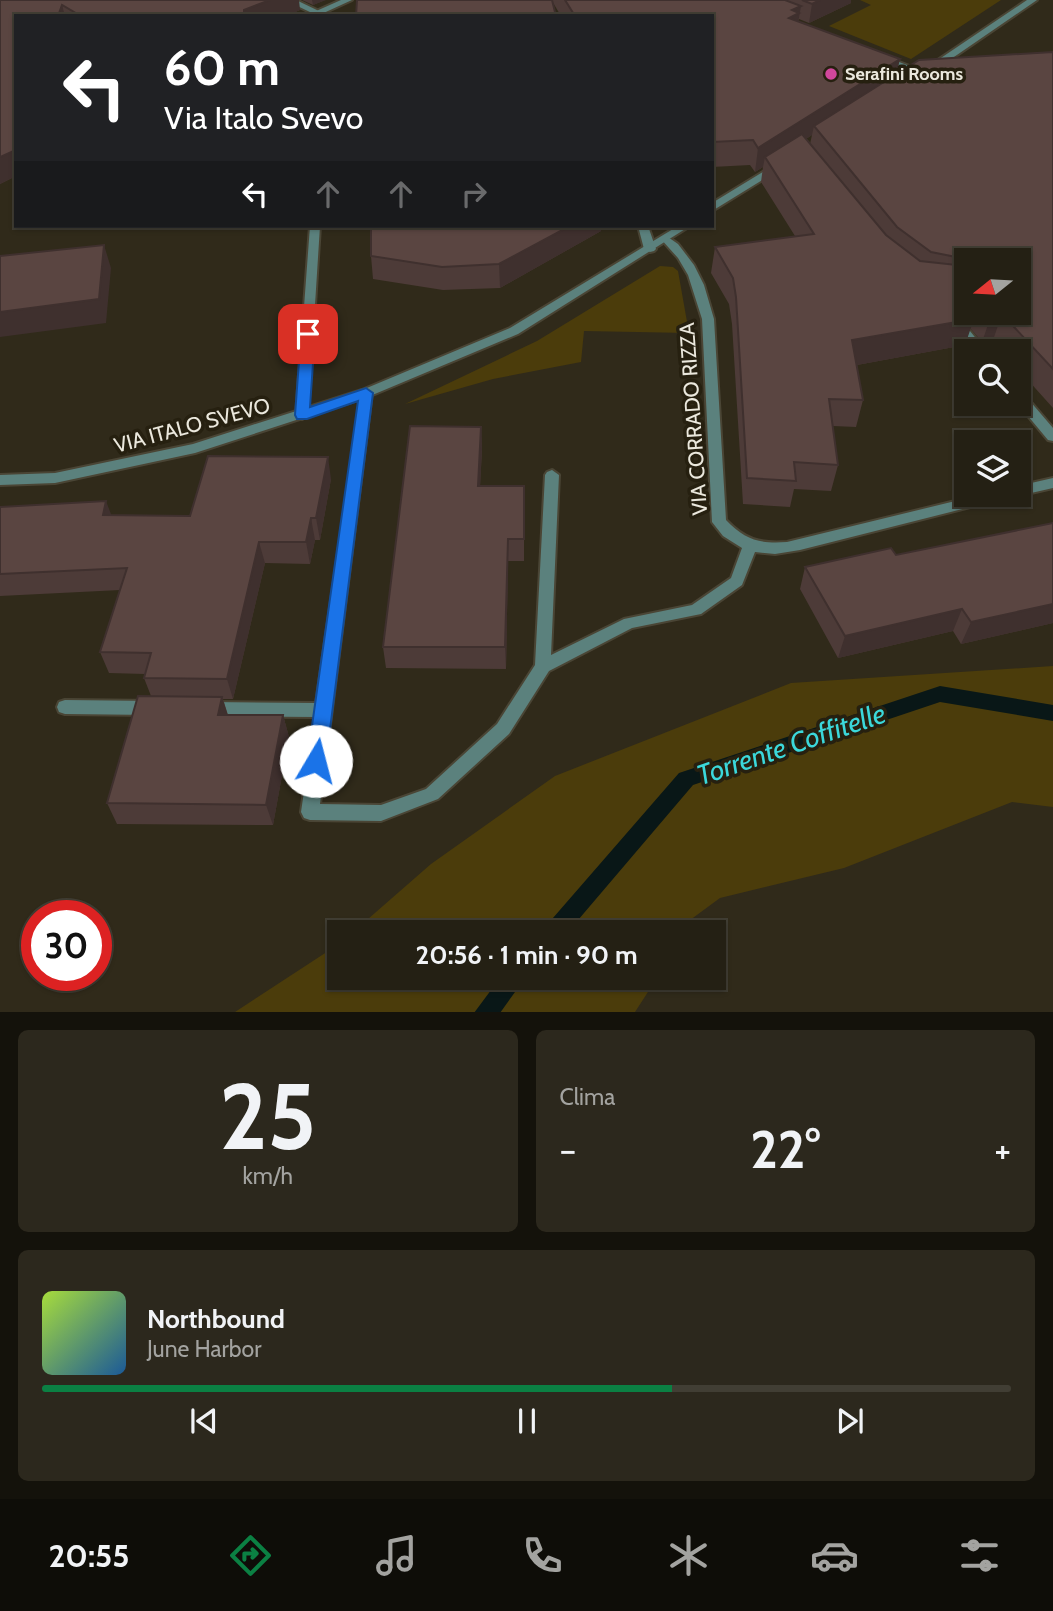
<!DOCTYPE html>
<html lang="it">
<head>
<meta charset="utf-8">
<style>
  body { margin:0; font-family:Cabin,sans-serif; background:#2c281d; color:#f1f3f6; height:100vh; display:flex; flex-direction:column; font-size:26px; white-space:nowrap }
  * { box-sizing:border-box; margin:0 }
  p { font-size:23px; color:#a3a3a0 }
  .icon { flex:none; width:38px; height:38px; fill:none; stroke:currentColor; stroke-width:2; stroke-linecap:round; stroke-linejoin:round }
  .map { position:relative; height:1012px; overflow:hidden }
  .panel { display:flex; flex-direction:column; gap:18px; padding:18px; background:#14120b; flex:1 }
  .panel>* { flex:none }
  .guide { position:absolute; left:14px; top:14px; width:700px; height:214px; border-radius:0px; box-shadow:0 2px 5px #0004,0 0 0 2px #413e34; background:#202124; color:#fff; overflow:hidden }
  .needle { width:46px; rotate:252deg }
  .tools { position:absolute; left:954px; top:248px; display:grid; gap:14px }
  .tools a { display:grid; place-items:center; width:77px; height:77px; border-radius:0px; background:#242014; box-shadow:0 2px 5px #0004,0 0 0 2px #413e34; font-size:35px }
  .speed { position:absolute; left:21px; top:900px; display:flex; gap:14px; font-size:35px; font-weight:700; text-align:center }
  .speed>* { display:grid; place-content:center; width:91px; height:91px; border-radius:50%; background:#242014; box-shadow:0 2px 5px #0004,0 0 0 2px #413e34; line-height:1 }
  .speed .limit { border:10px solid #d22; background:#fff; color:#111 }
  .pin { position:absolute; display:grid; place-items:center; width:60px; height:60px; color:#fff; margin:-30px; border-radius:14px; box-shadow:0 4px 10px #0006 }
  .me { position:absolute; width:77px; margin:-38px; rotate:8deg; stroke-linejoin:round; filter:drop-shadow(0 0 5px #0008) }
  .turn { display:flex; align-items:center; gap:24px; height:147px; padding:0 35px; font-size:32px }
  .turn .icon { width:91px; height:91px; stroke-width:2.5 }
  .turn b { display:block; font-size:49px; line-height:60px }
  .lanes { display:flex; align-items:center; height:66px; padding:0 35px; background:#0003; justify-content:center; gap:35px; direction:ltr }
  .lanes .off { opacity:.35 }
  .big { font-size:52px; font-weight:800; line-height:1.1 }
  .panel .card { flex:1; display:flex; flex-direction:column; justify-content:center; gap:10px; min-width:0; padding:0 24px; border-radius:10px; background:#2c281d }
  .panel .dial { align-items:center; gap:0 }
  .dial b { font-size:91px; line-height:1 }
  .song { display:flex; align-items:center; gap:21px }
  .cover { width:84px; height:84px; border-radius:10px; background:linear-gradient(135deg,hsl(80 70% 55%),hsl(210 70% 35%)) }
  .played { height:7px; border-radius:4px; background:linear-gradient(90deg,#0b8043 65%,#413e34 65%) }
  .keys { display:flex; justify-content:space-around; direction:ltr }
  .heat { display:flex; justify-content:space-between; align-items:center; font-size:38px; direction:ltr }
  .panel .tiles { flex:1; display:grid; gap:18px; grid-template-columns:1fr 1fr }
  .card:last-child { grid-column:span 2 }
  .trip { position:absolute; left:327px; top:920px; width:399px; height:70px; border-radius:0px; background:#242014; box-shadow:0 2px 5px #0004,0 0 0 2px #413e34; font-weight:800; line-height:70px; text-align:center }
  .tabs { display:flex; height:112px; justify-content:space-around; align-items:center; background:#0e0d08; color:#a3a3a0 }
  .tabs .icon { width:49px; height:49px }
  .tabs .on { color:#0b8043 }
  .tabs b { font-size:32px; color:#f1f3f6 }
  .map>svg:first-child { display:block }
  .green { fill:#4b3c0b }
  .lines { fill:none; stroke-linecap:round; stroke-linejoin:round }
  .stream { fill:#091717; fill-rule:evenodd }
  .service-casing { stroke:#4a4535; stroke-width:4 }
  .minor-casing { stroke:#4a4535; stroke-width:4 }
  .tertiary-casing { stroke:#4a4535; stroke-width:4 }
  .service { fill:#5b817d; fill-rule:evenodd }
  .minor { fill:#5b817d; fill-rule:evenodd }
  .tertiary { fill:#5b817d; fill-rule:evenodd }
  .wall { fill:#4d3b38; fill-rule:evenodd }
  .shaded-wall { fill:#3f302e }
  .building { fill:#5a4541; stroke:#3f302e; stroke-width:2 }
  .route { fill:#1a73e8; stroke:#114b97; stroke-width:2 }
  .hotel-dot { fill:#d1479c; stroke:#262010; stroke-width:2.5 }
  .labels { text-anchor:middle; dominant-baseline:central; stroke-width:7; stroke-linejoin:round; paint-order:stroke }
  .far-poi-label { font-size:18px; font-weight:bold; fill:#ebe8dd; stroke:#262010; text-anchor:start }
  .street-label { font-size:21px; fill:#ebe8dd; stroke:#262010 }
  .near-water-label { font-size:28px; font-style:italic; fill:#3bd8db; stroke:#262010 }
</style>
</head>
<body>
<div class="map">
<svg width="1053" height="1013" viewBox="0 0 1053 1013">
  <rect width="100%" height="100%" fill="#302a1a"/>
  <!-- green -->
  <path class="green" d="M860 0H1001L911 59 829 26 871 5Z
    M660 266 673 267 678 271 689 333 584 331 581 362 493 379 405 404 537 341Z
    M1053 666V807L1012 802 844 868 720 898 686 923 681 933H352L431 864 555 776 791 683Z
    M339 944 340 978H657L635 1012H235Z"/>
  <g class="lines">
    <!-- stream -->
    <path class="stream" d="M940 686 1053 705V721L940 702 693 785 567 933H543L546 926 679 773Z
      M500 978H525L500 1013H474Z"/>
    <!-- service casing -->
    <g class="service-casing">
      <path id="service" d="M285 0H296L321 12 314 14Z"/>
    </g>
    <!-- minor casing -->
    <g class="minor-casing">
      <path id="minor" d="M341 0H352L317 16H305Z
        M881 55 925 72 927 74 919 76 878 60 877 58Z
        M310 226H320L308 415 302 419 296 415Z
        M638 226H648L656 249 654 251 650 252 644 249Z
        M665 235 678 244 694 265 704 285 714 319 726 520C745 540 760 544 787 542L980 495H1008L1006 498 800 550 775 554 755 552 742 585 701 614 632 628 549 671 509 734 438 799 381 821 310 820 304 818 301 812 315 717 209 716 203 714 201 709 203 704 209 702 316 703 362 390H370L372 393 320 804 381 805 426 789 497 724 535 665 545 475 547 472 552 470 559 475 551 655 624 619 692 605 731 578 742 548 723 536 712 522 702 319 688 275 678 258 660 238Z
        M957 319 961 320 987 352H974L951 323Z
        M1018 392 1023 393 1053 428V441L1048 440 1018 404Z
        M1053 478V488L1018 496 1016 495H1018V486Z
        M65 700 154 701 160 703 162 708 160 713 154 715 65 714 59 712 57 707 59 702Z"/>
    </g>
    <!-- tertiary casing -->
    <g class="tertiary-casing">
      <path id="tertiary" d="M1027 0H1037L935 70H929V66Z
        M776 164 781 167 780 169 712 211V203Z
        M678 226H690L518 334 370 396 195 453 55 483 0 485V475L55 473 193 444 362 390 510 328Z"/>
    </g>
    <!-- service -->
    <use href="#service" class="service"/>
    <!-- minor -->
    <use href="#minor" class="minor"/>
    <!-- tertiary -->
    <use href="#tertiary" class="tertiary"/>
  </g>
  <!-- wall -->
  <path class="wall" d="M0 0 300 10 286 16H16V176L0 184Z
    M302 0H325L313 5Z
    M357 0H851V3L809 23 799 19 798 21 900 59 896 74 1053 52V408L1018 369V352H1004L993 340 982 342 970 328 965 345 857 365 863 400 856 427 833 426 838 465 831 491 794 489 790 507 743 504 732 324 729 304 711 273 715 247 795 236 761 182 763 167 755 172 750 165 712 167V16H561L552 1ZM812 135 810 144 806 139ZM966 261 1018 313H966Z
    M601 231 500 288 443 290 373 279 371 256Z
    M481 427 482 449 480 486H524V561H508L506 669 386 668 383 647Z
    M331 479 320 540H315L310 564 265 563 233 699H223L228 715H283L289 737 273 825 117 824 107 803 151 696 144 678 145 674 109 673 100 652 120 590 0 596V507L112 515 190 516Z
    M1053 522V623L961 644 953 631 838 658 800 589 805 567 896 555 1052 524Z"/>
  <!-- shaded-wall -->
  <path class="shaded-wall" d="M270 0H299L300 10 286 16H244V10Z
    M312 0H326L313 5Z
    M820 0H851V3L809 23 812 4Z
    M62 5 65 16H58Z
    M801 6 797 29 789 18 792 10Z
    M900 59 894 82 814 126 812 135 769 163 765 157 763 167 755 172 758 148Z
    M16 150V176L0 184V157Z
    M570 226H602L601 231 500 288 499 264Z
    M104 245 111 268 106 323 0 337V312Z
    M961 288 953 314 954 296Z
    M1002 314 993 340 982 342 991 316Z
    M974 319 965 345 846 367 852 340Z
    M481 427 482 449 479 509 478 486Z
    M328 457 331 479 320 540 316 518Z
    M106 501 114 522 103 515Z
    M311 518 315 540 310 564 306 542Z
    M508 539V561L506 669 505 647Z
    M259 542 265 563 233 699 227 679Z
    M1053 604V623L961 644 971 622Z
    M962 609 953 631 838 658 845 636Z
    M222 697 229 719 218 715Z
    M283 715 289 737 273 825 266 805Z"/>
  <!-- building -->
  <path class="building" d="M0 0H270L244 10V16H81L62 5 58 16H16V150L0 157Z
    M357 0H552L556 16H356Z
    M565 0H785L801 6 792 10 799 13 789 18 900 59 758 148 753 140 712 142V16H575Z
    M802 0H820L812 4Z
    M1053 52V369L1002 314 991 316 989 313H1018V261H966V289L961 288 954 296 966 310V313H969L974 319 852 340 863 400 829 399 838 465 794 462 796 481 747 478 736 297 733 278 715 247 814 234 765 157 802 134 886 235 920 261 956 265V257L931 252 897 227 814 126 919 60Z
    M371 226H570L499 264 442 267 371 256Z
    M104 245 99 299 0 312V256Z
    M410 426 481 427 478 486H524V539H508L505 647H383Z
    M208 456 328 457 316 518H311L306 542H259L227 679 144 678 151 653 100 652 127 568 0 574V507L106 501 103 515 190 516Z
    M1053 523V604L971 622 962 609 845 636 805 567 891 548 896 555Z
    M138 696 222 697 218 715H283L266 805 107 803Z"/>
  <!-- route -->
  <path class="route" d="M308 330 315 334 310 407 366 388 373 393 326 761 323 767 316 769 310 767 307 761 358 401 307 419H297L295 415 301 334Z"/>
  <!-- markers -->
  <circle class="hotel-dot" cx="831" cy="74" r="7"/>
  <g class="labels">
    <!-- far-poi labels -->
    <g class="far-poi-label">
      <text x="845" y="74">Serafini Rooms</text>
    </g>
    <!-- street labels -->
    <g class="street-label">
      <text transform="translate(693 419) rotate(-94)">VIA CORRADO RIZZA</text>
      <text transform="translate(192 425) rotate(-15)">VIA ITALO SVEVO</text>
    </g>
    <!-- near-water labels -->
    <g class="near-water-label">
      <text transform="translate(791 744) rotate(-19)">Torrente Coffitelle</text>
    </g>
  </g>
</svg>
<div class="tools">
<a><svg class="needle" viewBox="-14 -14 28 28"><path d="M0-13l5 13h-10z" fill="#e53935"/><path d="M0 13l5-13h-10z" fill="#a3a3a0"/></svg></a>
<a><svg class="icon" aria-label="search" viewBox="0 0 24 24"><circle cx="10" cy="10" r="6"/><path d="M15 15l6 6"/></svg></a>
<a><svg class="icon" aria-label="layers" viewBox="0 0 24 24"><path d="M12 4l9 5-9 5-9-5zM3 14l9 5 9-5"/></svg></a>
</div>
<div class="speed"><div class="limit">30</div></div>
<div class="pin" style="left:308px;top:334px;background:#d93025"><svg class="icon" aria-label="arrive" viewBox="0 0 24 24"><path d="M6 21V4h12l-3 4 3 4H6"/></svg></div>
<svg class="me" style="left:316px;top:761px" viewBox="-20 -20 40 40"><circle r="19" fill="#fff"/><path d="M0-13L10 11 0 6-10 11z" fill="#1a73e8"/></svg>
<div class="trip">20:56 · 1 min · 90 m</div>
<div class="guide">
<div class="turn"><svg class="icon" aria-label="left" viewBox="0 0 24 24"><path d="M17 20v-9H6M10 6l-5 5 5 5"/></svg><div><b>60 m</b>Via Italo Svevo</div></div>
<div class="lanes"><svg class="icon" aria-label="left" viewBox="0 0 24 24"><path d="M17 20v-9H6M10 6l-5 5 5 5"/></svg><svg class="icon off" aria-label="ahead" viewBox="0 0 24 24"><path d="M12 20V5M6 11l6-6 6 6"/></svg><svg class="icon off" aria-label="ahead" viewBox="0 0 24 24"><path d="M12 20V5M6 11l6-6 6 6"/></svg><svg class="icon off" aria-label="right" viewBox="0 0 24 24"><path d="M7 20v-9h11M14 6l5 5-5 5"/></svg></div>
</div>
</div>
<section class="panel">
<div class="tiles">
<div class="card dial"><b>25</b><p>km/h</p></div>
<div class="card"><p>Clima</p>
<div class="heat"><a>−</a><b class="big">22°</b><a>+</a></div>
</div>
<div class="card">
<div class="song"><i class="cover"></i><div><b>Northbound</b><p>June Harbor</p></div></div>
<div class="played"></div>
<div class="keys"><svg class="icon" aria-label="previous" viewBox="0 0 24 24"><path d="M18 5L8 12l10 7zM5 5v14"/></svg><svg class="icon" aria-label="pause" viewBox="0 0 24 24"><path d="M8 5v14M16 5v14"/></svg><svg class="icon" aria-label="next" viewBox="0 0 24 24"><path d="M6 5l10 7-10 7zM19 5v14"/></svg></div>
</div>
</div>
</section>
<nav class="tabs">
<b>20:55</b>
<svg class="icon on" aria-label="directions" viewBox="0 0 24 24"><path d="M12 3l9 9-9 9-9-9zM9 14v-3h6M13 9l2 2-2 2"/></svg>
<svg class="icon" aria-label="music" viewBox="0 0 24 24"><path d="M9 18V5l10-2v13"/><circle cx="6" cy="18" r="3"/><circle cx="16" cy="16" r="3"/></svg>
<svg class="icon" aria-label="phone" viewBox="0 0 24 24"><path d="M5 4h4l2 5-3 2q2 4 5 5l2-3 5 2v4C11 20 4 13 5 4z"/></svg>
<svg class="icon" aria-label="climate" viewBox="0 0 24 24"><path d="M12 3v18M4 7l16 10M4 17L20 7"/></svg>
<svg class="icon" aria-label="car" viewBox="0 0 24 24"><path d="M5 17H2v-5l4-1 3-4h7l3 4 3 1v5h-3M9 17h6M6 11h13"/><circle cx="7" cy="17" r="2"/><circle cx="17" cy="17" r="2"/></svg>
<svg class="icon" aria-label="filters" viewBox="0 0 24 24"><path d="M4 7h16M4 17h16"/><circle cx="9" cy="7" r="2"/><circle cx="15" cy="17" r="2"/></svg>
</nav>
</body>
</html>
